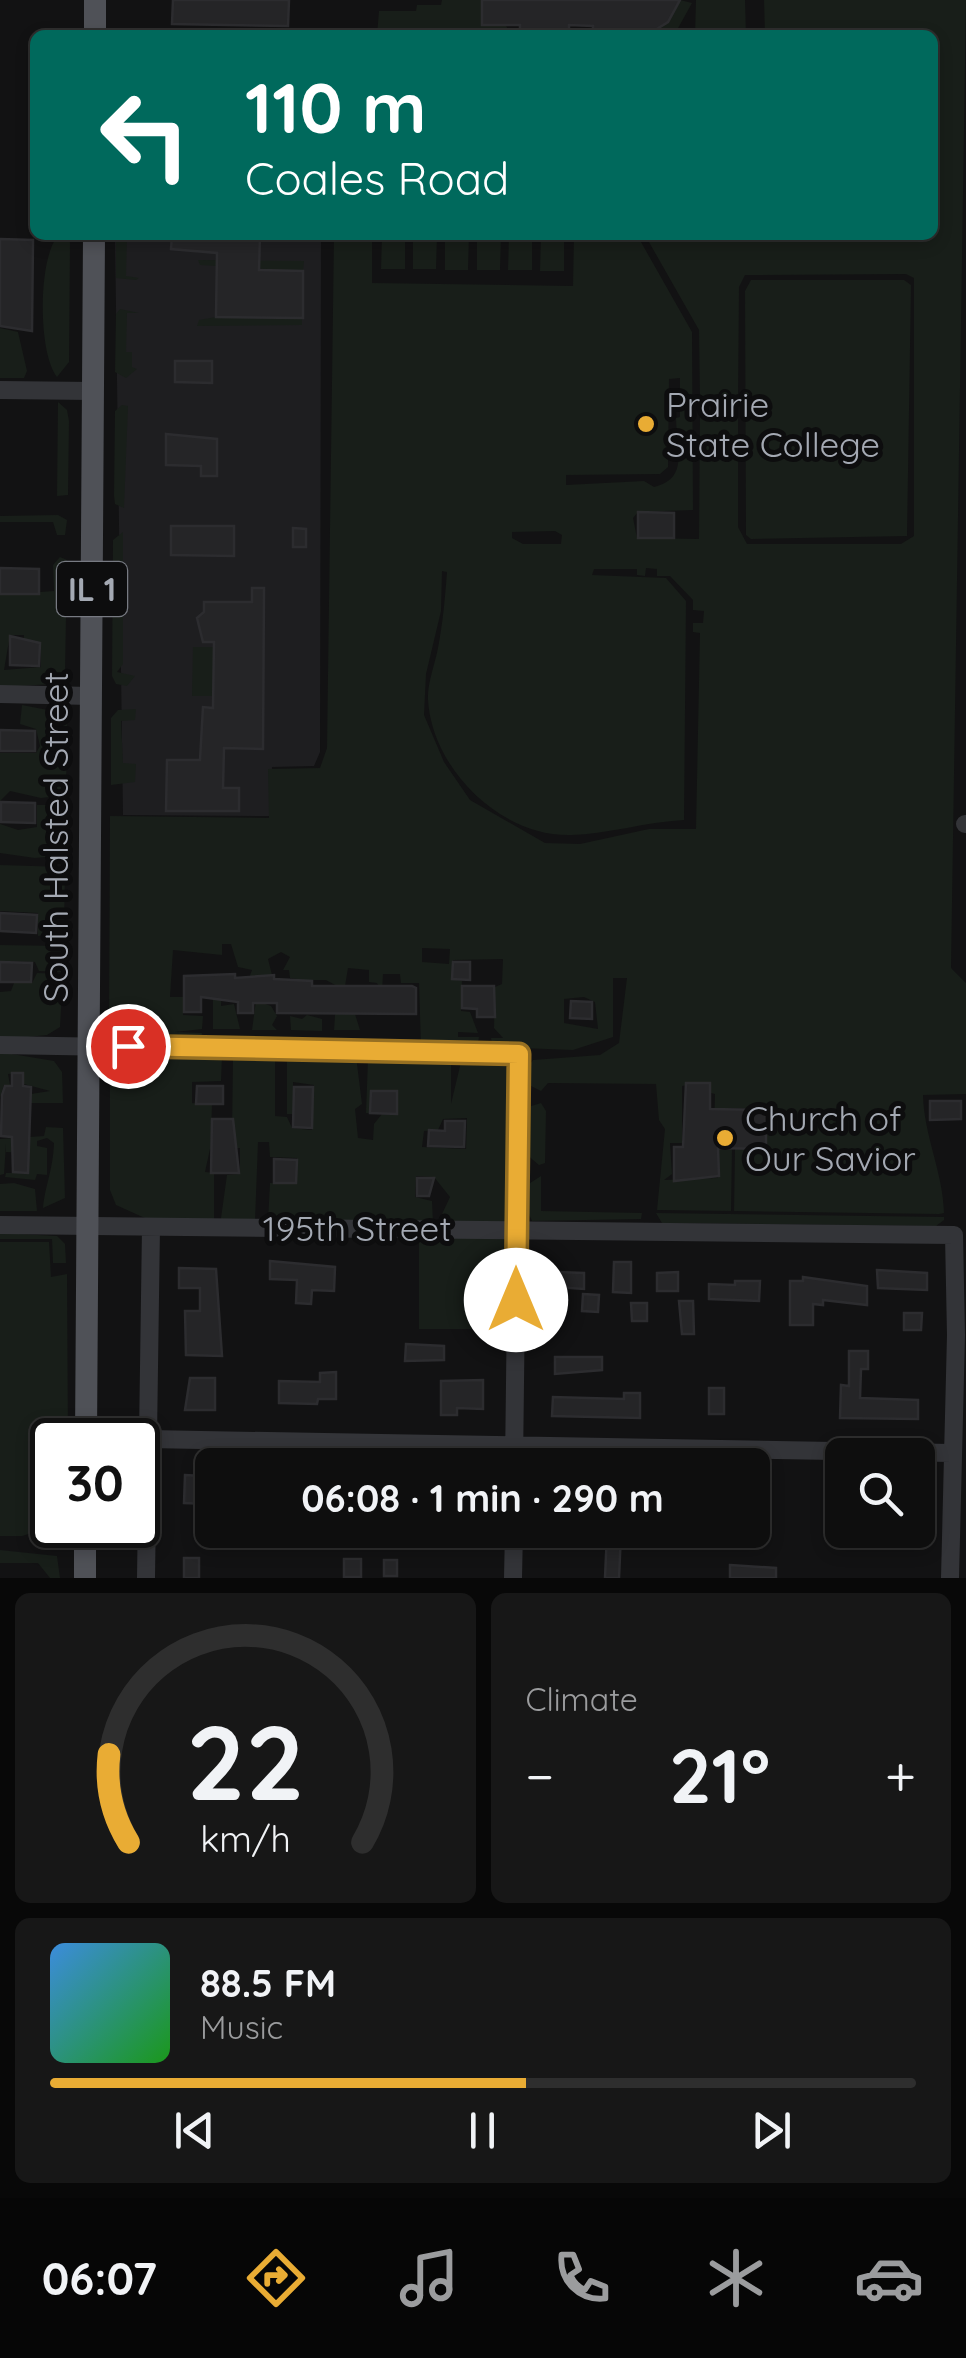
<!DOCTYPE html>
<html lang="en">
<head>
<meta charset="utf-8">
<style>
  body { margin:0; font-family:Quicksand,sans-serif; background:#171717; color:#f1f3f6; height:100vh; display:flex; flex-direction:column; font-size:38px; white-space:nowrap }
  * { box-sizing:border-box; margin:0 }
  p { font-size:32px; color:#9b9c9e }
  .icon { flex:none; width:55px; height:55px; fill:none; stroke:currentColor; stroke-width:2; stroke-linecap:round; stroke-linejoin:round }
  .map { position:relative; height:1578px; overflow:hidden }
  .details { display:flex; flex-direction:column; gap:15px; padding:15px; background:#080808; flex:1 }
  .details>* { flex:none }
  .banner { position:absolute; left:30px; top:30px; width:908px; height:210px; border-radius:15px; box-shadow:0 5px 15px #0003,0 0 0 2px #2e2e2e; background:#00695c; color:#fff; overflow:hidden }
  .tools { position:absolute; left:825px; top:1438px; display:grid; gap:20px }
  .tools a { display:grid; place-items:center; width:110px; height:110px; border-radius:15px; background:#0e0e0e; box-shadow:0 5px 15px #0003,0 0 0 2px #2e2e2e; font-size:50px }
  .speed { position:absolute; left:30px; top:1418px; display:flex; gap:20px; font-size:50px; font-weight:700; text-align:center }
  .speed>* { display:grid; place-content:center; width:130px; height:130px; border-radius:50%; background:#0e0e0e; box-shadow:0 5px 15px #0003,0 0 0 2px #2e2e2e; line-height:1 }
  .speed .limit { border:5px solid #111; border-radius:15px; background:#fff; color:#111 }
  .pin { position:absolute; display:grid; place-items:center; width:85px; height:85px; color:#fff; margin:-42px; border:5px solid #fff; border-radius:50%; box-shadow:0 2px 10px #0007 }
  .me { position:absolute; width:110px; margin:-55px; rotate:0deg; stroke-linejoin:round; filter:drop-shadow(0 0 8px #0008) }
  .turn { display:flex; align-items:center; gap:35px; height:210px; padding:0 50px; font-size:45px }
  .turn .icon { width:130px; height:130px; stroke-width:2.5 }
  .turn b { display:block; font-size:70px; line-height:85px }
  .big { font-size:75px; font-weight:800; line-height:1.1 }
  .details .card { flex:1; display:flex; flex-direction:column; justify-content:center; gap:15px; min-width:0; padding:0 35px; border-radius:15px; background:#171717 }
  .details .dial { align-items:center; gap:0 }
  .dial svg { height:260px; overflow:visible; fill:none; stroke:#2e2e2e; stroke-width:7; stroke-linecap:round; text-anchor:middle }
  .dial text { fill:#f1f3f6; stroke:none }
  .song { display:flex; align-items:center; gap:30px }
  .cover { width:120px; height:120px; border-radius:15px; background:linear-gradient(135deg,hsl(210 70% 55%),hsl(120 70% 35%)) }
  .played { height:10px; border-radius:5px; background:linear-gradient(90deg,#e9ac34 55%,#2e2e2e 55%) }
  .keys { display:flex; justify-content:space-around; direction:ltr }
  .heat { display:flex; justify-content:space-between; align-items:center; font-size:55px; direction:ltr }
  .details .tiles { flex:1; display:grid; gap:15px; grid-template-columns:1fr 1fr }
  .card:last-child { grid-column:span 2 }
  .trip { position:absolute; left:195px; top:1448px; width:575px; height:100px; border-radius:15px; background:#0e0e0e; box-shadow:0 5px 15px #0003,0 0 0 2px #2e2e2e; font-weight:800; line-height:100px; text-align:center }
  .tabs { display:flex; height:160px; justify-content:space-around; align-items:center; background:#060606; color:#9b9c9e }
  .tabs .icon { width:70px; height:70px }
  .tabs .on { color:#e9ac34 }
  .tabs b { font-size:45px; color:#f1f3f6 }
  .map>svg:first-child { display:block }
  .built { fill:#1e1e20 }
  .green { fill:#181e19; fill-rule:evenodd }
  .building { fill:#252527; stroke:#2c2c2f; stroke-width:2.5 }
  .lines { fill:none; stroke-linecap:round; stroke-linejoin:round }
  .minor { stroke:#333438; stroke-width:18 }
  .major { stroke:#4f5157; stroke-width:22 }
  .route-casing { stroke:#977022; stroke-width:25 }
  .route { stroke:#e9ac34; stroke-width:18 }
  .poi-dot { fill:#e9ac34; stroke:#0d0d0e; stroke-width:4 }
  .labels { text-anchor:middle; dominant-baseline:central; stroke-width:10; stroke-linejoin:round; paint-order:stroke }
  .shield { fill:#0d0d0e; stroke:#777a82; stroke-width:2.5 }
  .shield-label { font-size:32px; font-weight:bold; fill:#a4a9b3 }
  .poi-label { font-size:35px; fill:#a4a9b3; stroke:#0d0d0e; text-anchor:start }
  .street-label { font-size:35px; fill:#a4a9b3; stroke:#0d0d0e }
</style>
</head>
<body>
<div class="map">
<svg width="966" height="1578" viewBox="0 0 966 1578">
  <rect width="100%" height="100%" fill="#121213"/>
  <!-- built -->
  <path class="built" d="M115 235H321L320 752 314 766 272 767 271 816 123 815Z"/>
  <!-- green -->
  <path class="green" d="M442 0H481V25L506 26 512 35H377L379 11H416L417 5H441Z
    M680 0 692 3 677 30 653 35 670 19Z
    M696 0H745L746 35H695Z
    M764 0H966L951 968 966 983V1094L923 1095C924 1136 943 1172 944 1213L939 1214 734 1211 735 1149H766L767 1109 728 1108V1131H714L715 1094 711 1093 710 1082 682 1086V1143H670L672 1174 664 1180 718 1178 719 1145 732 1148 731 1211 657 1210 665 1129 659 1120 656 1084 548 1083 541 1091 529 1085V1066L533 1060 600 1055 619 1043 627 978H613V1037L573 1050 493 1047 491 1038H503L494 1028 495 987 502 984 503 959 453 960 452 979 462 981 461 1011 470 1012 478 1033 458 1032V1037H479L477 1047 421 1046 419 983H401L400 974H383L382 992 377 983 369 982V970L348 968 341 1010 355 1014 360 1030H334L337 986 326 980H301L298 1010 297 979 290 978 289 970H283L290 957 281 952 268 959 272 975H261L259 1002 271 1006 277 1016 272 1025 277 1030H252L258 986 249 978 252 970 238 967 231 944H222V955L173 950 170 997H183V1015L203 1016 202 1029 175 1032 202 1033 201 1043C174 1042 127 1048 109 1023L110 816 269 818 268 769 320 768 327 748 334 235H372V283L573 286 574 235H637L692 332 693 510 638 512 633 518 637 538 699 539 700 409 738 412V527L747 544H901L914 536V278L906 274 745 275 739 287 738 400 700 402 699 330 645 235H932V35H765ZM680 378V417L676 418C676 446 690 479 654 487L644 481 566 485V475L660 474 668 467 669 379ZM555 531 562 535 561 544H523L512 538V532ZM646 568 657 569V576H670L693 600V610L704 611 703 623H693V632L700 633 696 829H649L580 844 545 843 470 800 444 762 424 715 426 674 441 611 442 571 447 572C445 598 443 622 438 648 435 664 427 684 428 700 432 769 501 837 571 835 609 834 645 822 684 820L686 601 666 578 592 575 594 569H637V575L645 576ZM422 948 450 949 449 964 422 962ZM584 997 595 1002 598 1029 564 1023V999Z
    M116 235H127L126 276 139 278 136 280 116 278Z
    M382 235H405V269H381Z
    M413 235H437L436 269H413Z
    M445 235H469L468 270H445Z
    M477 235H501L500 270H477Z
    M509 235H532V270H508Z
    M541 235H564V271H540Z
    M57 237H68L70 243 69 362 57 377C38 353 38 261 57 237Z
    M198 260 304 261 303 271 200 265Z
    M751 280H904L911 285 907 536 751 539 746 535 745 291Z
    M120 309 139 313H127L126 352H132V367L137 369 126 378 115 372 116 314Z
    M216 317 302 319V325L197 326 199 320Z
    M0 328 18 332 27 371 24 378H0Z
    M58 402 67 410 69 421 68 495 57 496Z
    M122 405 128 406 124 508 115 504 114 495 115 411Z
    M58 515 67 520 65 535H57L53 522H0V516Z
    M123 532V664L117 672 135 676 127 686 116 684 112 676 113 540Z
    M60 557 67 560 65 673 54 684 0 687V595L54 591 53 565ZM10 635H24V642H41V667L4 670Z
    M193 647H214L213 696H192Z
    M22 705 58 712 67 722 66 795 41 798 10 791 0 801V753H36L40 746 36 729 20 724Z
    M136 709 135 720 121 721 123 763 136 764 135 782 111 785V718L118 710Z
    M37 805H66L65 855 35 858 0 853V824L18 830 37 827Z
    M0 865 65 867 64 932 38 936V913L0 911Z
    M0 945 61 946 63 972 39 971 35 962 0 961Z
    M37 973 63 974 60 1027 47 1035 0 1040V992L11 991 14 983H32Z
    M222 985 221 1006 234 1004 240 1029H213V998Z
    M307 1015 322 1019V1031L291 1030 290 1016 302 1019Z
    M0 1052 54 1061 62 1072 63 1103H31V1094L50 1091 24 1084V1073L8 1074 10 1085H4L0 1097Z
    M166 1054 222 1056 221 1081 192 1082V1103L212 1105 211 1135 232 1134 233 1056 275 1057V1116L287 1117 292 1128 312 1130 314 1085 293 1082V1114H287V1058L356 1056 362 1104 355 1109 358 1138 373 1140 374 1124 382 1114 398 1115V1091L370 1090V1113H366L368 1059 451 1061V1104L461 1062 504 1064 515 1080 511 1222H445L442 1214 450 1197 434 1177 416 1176 415 1197 432 1201 433 1223 268 1221 270 1183 297 1184V1158L270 1157 269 1142H258L255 1221 222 1222 221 1218 227 1175 240 1174V1148L210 1149 205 1172 214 1173V1219H147L116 1205 110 1190V1071L122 1060ZM467 1118 466 1149 422 1147 424 1131 438 1130 443 1119Z
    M541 1103 546 1111 545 1163 539 1165 526 1154 528 1107Z
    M46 1127 63 1128 65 1198 43 1208C45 1186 53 1170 54 1143L47 1138 37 1141V1146L47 1148V1175L37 1174 35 1180 5 1177 6 1173H29V1153L6 1152V1144L4 1174 0 1175V1139L44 1136Z
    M541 1176V1211L642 1213 641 1219 532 1221 526 1208 527 1185Z
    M14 1183 35 1189 37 1211H0V1184Z
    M656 1213 944 1217V1220L936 1226 677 1223H662Z
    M0 1233 57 1236 65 1244 66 1263H53L52 1239H0Z
    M419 1237 504 1238 503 1329H419Z
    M0 1242H49L51 1277 67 1274 68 1440H52V1525H58L22 1536H0Z
    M0 1550 57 1556 60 1578H50L38 1563H0Z"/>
  <!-- building -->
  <path class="building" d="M173 0H289L288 26 172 24Z
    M482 0H680L668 22 647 35H593V26L569 25V35H520V25H482Z
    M172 235H260L259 270 303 271V318L216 317 217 253 171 249Z
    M0 239 33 240 32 331 0 326Z
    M175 361H212V383L175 382Z
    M166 434 217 439V476H201V466L166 465Z
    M638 512 674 513V538H638Z
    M171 526H234V556L171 555Z
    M293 528 306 529V547H293Z
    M0 568 39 569V594H0Z
    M252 588H264L263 749 224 748 223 788H239V811H166L167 760H200L203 707 213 708 214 642H203L197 618 204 612V602H252Z
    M10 636 40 643 39 666 10 665Z
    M0 730 35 731V751H0Z
    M1 802 35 803V823L1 822Z
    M0 913 37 915 36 933 0 931Z
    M0 962 32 963 31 982H0Z
    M453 962H470V980L452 979Z
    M235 974V978L274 975V979L312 981V986H412L416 988V1014L277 1013V1003H253V1013H238V1002L201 997V1012H184V976Z
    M462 986H494L495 1017H477V1009L462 1008Z
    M592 1002V1019L570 1018 571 1001Z
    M12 1073H23V1086L31 1087 28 1173 13 1172 12 1137 1 1136 2 1095 5 1086H12Z
    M686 1083H710V1109L766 1110V1149L718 1148 719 1176 674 1181V1147H683Z
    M197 1086H223V1104H196Z
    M294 1087H313L312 1128 293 1127Z
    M371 1091H397V1114L370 1113Z
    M930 1101H961V1119L930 1120Z
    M212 1119H233L239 1173H211Z
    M445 1121H465L464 1147 428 1146 429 1130 445 1131Z
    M274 1159 297 1160 296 1183H274Z
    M417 1178H434L429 1196H417Z
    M270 1261 335 1267 334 1291 312 1290 311 1304 296 1303 297 1280 270 1279Z
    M614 1262H631V1293L613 1292Z
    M179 1268 216 1269 222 1356 186 1355 185 1311H200V1288H179Z
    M877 1270 927 1273V1290L878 1288Z
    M557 1272 584 1273V1289L556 1287Z
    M678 1272V1291H657V1273Z
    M803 1277 867 1286V1305L823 1300V1305L813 1304V1325H790V1281H803Z
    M735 1281H760L759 1301 709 1299V1284L735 1285Z
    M583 1294 599 1295 598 1312 582 1311Z
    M679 1301H693L694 1334H682Z
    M631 1303H647V1321H632Z
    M904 1313H922L921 1330H904Z
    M406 1344 444 1346V1360L405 1361Z
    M849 1351H868V1369H861L860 1398 918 1400V1419L840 1418 841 1385 849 1386Z
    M555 1357H602V1370L555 1374Z
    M336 1372V1399H318L317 1404 279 1403V1381L320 1382V1373Z
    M190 1378H215V1410H185Z
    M483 1380V1409L457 1408V1415H441V1381Z
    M709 1388H724V1414H709Z
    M624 1393H640V1418L552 1416 553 1397 624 1399Z
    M185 1475 202 1476V1481L211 1482 210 1504 184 1503Z
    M918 1490H929V1516H918Z
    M421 1530H457V1542H421Z
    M607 1533H621L619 1578H605Z
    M184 1558H199V1578H184Z
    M344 1559H361V1577H344Z
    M384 1560H397V1576H384Z
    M730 1565 776 1568V1578H730Z"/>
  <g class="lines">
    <!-- minor -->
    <path class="minor" d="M0 390 93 391
      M0 694 91 696
      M965 824H966
      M0 1045 519 1054 514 1465
      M0 1225 954 1235
      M148 1439 951 1453
      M146 1578 151 1227
      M513 1578 514 1530
      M950 1578 956 1335 954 1235"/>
    <!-- major -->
    <path class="major" d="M95 35V0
      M86 1440 94 235
      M85 1578V1525"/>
  </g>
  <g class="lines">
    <!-- route casing -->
    <g class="route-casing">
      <path id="route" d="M128 1046 519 1054 516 1300"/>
    </g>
    <!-- route -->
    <use href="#route" class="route"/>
  </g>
  <!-- markers -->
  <g class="poi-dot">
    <circle cx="646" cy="424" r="10"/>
    <circle cx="725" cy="1138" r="10"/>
  </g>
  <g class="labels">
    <!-- shield labels -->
    <rect class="shield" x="57" y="562" width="70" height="54" rx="8"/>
    <g class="shield-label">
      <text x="92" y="589">IL 1</text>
    </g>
    <!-- poi labels -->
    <g class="poi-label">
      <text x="666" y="404">Prairie<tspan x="666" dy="40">State College</tspan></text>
      <text x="745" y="1118">Church of<tspan x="745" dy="40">Our Savior</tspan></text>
    </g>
    <!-- street labels -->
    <g class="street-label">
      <text transform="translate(55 837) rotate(-90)">South Halsted Street</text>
      <text x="357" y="1228">195th Street</text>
    </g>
  </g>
</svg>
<div class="tools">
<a><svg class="icon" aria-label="search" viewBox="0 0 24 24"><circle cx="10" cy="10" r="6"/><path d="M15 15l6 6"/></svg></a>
</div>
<div class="speed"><div class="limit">30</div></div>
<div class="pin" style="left:128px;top:1046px;background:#d93025"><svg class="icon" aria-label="arrive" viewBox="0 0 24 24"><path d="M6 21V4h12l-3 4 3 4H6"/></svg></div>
<svg class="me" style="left:516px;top:1300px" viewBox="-20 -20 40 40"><circle r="19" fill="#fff"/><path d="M0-13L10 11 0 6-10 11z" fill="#e9ac34"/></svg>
<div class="trip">06:08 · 1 min · 290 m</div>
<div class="banner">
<div class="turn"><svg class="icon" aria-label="left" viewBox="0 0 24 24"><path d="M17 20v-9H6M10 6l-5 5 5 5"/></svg><div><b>110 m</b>Coales Road</div></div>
</div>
</div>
<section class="details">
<div class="tiles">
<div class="card dial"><svg viewBox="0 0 100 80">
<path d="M14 69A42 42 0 1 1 86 69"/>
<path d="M14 69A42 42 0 0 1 8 42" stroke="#e9ac34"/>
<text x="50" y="56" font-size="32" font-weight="700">22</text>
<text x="50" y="72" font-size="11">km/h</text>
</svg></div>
<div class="card"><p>Climate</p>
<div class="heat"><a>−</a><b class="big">21°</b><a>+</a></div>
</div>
<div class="card">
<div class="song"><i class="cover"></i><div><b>88.5 FM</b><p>Music</p></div></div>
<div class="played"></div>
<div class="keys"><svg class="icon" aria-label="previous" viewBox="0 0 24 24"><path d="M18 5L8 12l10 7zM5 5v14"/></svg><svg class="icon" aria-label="pause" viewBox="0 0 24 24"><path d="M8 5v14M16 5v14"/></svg><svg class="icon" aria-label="next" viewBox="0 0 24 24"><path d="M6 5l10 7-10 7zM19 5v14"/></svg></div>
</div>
</div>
</section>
<nav class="tabs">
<b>06:07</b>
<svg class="icon on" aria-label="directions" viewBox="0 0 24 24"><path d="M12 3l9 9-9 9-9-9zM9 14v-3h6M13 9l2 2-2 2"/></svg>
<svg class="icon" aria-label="music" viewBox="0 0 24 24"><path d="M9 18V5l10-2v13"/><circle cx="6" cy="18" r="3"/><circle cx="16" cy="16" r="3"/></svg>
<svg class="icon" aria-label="phone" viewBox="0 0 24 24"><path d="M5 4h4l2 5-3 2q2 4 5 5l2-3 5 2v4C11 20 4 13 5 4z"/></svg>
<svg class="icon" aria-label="climate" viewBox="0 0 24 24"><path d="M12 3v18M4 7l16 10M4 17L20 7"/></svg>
<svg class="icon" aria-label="car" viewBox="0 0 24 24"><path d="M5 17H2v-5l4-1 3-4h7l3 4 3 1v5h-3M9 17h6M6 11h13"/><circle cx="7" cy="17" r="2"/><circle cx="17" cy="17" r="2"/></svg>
</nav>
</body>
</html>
